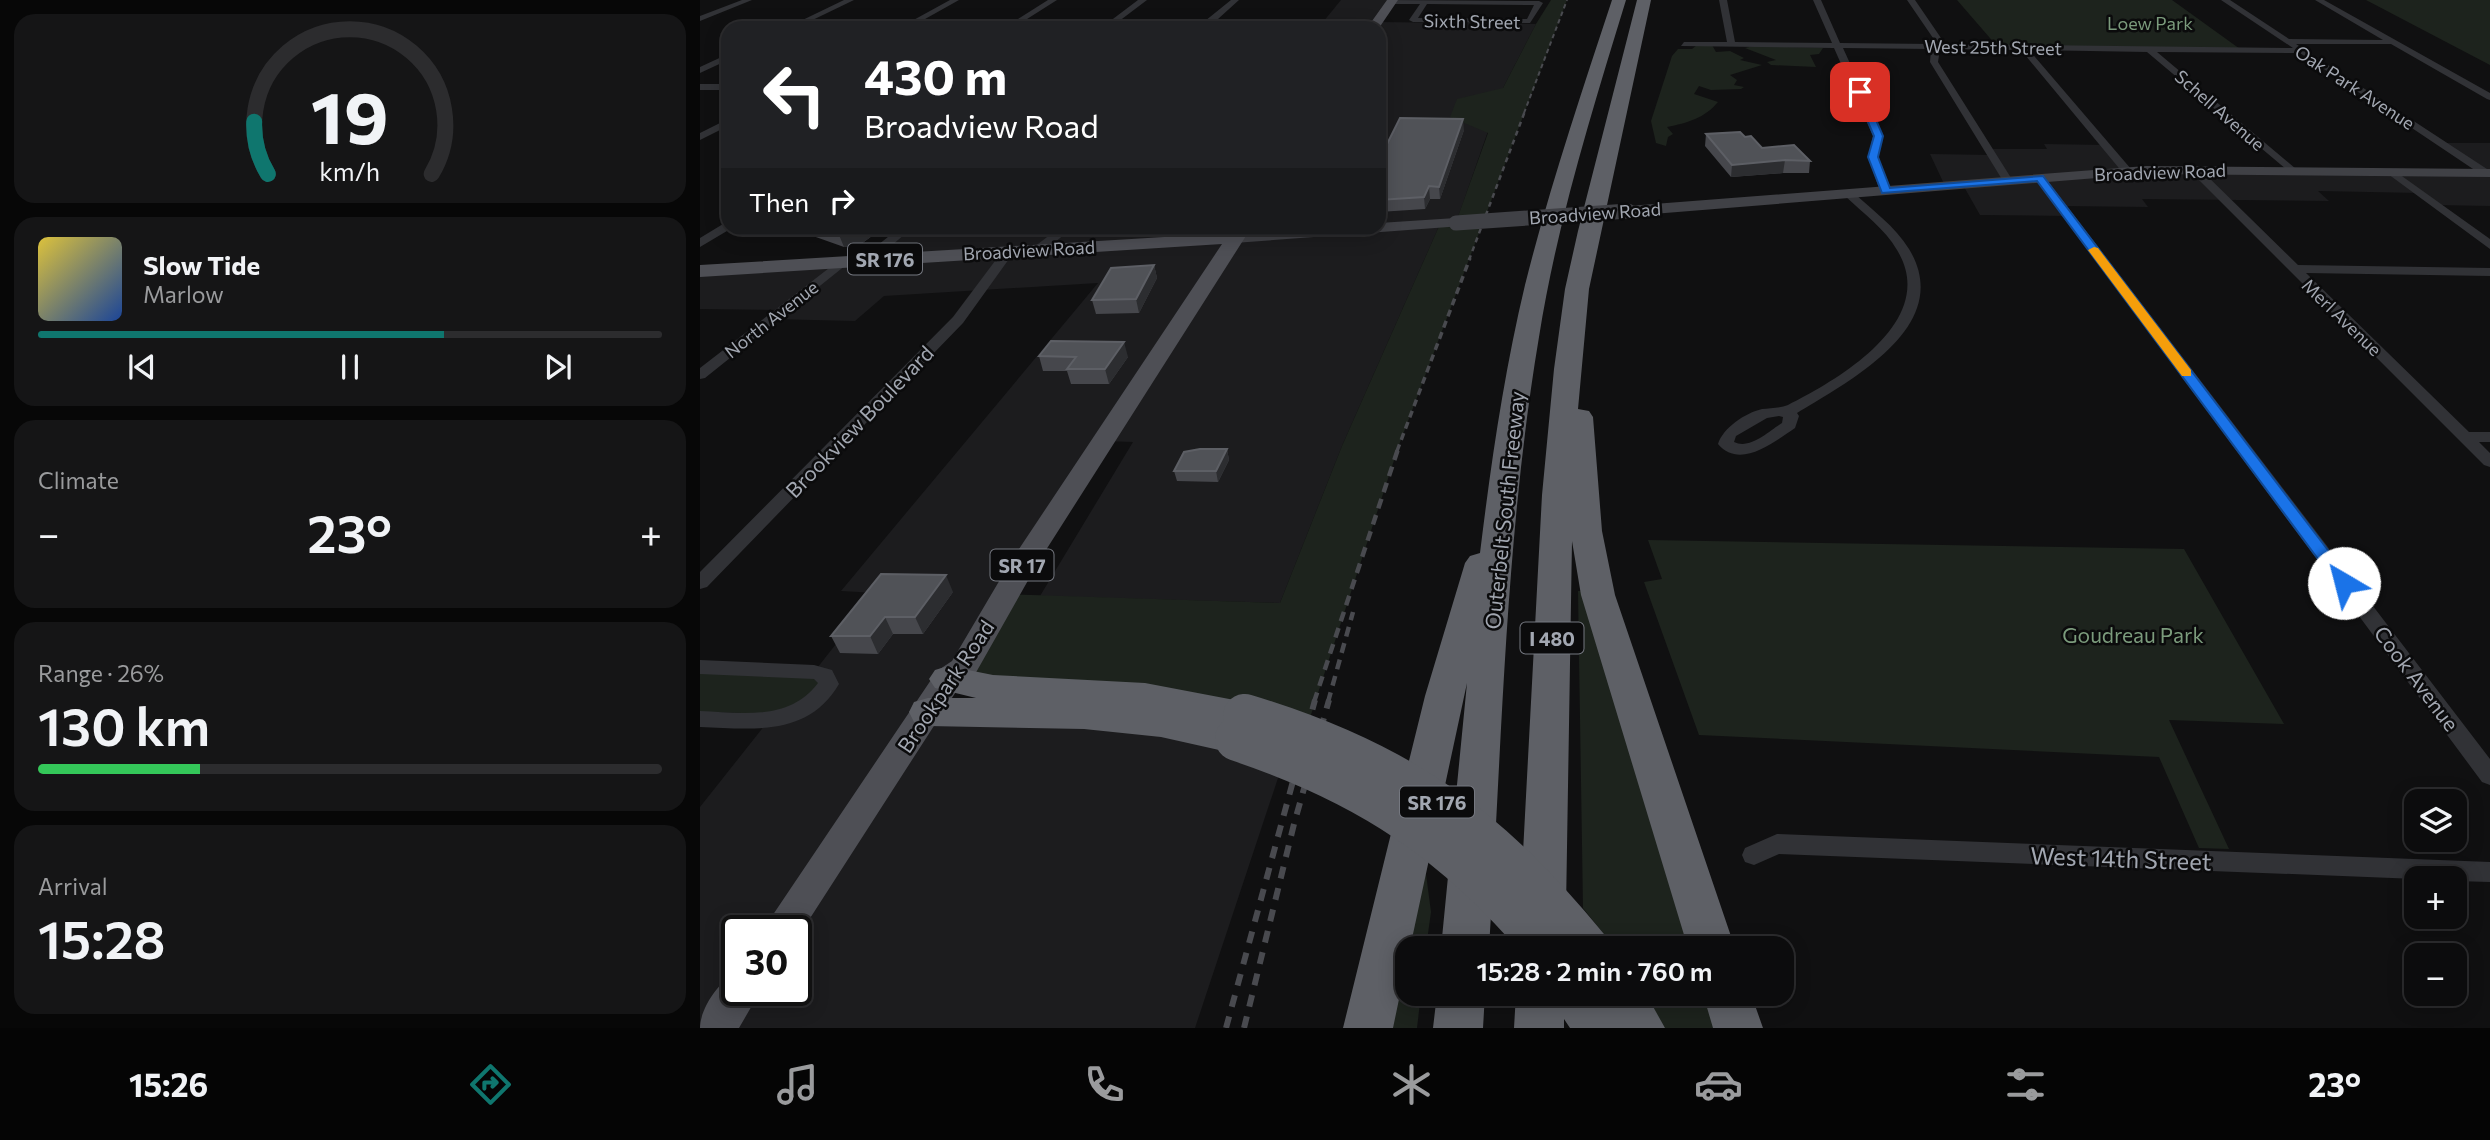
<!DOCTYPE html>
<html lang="en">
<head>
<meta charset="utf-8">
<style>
  body { margin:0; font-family:Commissioner,sans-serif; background:#151516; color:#f1f3f6; height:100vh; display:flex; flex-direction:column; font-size:26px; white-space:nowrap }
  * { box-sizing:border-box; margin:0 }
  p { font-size:23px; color:#9a9b9d }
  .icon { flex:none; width:38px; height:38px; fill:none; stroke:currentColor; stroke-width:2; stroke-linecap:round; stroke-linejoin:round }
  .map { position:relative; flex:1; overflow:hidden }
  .panel { display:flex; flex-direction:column; gap:14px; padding:14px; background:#070707; width:700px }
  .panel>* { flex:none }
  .guide { position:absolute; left:21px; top:21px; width:665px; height:214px; border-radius:21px; box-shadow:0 4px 18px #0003,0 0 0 2px #2c2c2e; background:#202124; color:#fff; overflow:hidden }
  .tools { position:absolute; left:1704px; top:789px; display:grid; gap:14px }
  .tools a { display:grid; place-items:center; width:63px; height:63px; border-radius:14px; background:#0c0c0d; box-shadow:0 4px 18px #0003,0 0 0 2px #2c2c2e; font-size:35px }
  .speed { position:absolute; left:21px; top:915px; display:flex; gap:14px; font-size:35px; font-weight:700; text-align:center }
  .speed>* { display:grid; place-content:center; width:91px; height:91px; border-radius:50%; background:#0c0c0d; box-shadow:0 4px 18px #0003,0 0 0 2px #2c2c2e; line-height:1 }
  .speed .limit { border:4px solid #111; border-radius:10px; background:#fff; color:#111 }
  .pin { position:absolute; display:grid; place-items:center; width:60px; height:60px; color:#fff; margin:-30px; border-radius:14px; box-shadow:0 4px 10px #0006 }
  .me { position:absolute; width:77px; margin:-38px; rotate:323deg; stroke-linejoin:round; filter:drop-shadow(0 0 5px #0008) }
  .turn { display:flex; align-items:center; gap:24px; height:147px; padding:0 28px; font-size:32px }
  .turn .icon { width:91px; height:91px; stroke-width:2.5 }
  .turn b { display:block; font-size:49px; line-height:60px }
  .then { display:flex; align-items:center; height:66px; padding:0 28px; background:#0003; gap:14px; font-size:26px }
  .big { font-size:52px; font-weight:600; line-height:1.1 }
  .panel .tile { flex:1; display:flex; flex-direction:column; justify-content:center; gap:10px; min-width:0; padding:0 24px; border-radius:21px; background:#151516 }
  .panel .dial { align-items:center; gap:0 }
  .dial svg { height:182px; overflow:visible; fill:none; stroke:#2c2c2e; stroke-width:7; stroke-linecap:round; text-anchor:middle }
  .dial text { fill:#f1f3f6; stroke:none }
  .song { display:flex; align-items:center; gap:21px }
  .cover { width:84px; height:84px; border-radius:10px; background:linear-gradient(135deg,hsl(50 70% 55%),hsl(220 70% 35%)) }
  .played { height:7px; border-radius:4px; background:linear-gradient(90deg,#0f766e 65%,#2c2c2e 65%) }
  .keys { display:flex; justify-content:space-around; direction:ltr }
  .heat { display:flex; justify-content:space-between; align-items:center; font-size:38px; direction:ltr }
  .charge { height:10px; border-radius:5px; background:linear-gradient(90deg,#34c759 26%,#2c2c2e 0) }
  .trip { position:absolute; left:695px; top:936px; width:399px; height:70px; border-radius:21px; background:#0c0c0d; box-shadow:0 4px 18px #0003,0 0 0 2px #2c2c2e; font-weight:600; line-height:70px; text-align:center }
  .tab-bar { display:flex; height:112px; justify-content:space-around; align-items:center; background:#050505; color:#9a9b9d }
  .tab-bar .icon { width:49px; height:49px }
  .tab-bar .selected { color:#0f766e }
  .tab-bar b { font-size:32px; color:#f1f3f6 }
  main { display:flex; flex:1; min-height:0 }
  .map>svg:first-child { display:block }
  .built { fill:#1c1c1e; fill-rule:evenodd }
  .green { fill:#1d231d }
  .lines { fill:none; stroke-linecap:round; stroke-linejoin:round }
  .minor { fill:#313236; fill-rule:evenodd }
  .secondary { fill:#404146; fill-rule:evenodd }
  .primary { fill:#4e4f55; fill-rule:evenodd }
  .motorway { fill:#5e6066; fill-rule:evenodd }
  .rail-far4 { stroke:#494a4f; stroke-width:2; stroke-dasharray:4.5 3.5; stroke-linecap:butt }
  .rail-far3 { stroke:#494a4f; stroke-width:2.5; stroke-dasharray:5 4.5; stroke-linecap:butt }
  .rail-far2 { stroke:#494a4f; stroke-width:3.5; stroke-dasharray:7 5; stroke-linecap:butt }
  .rail-far1 { stroke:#494a4f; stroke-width:4.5; stroke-dasharray:10 7; stroke-linecap:butt }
  .rail { stroke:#494a4f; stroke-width:6; stroke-dasharray:12 10; stroke-linecap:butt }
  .secondary-bridge { stroke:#404146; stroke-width:15 }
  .motorway-bridge { stroke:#5e6066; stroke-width:44 }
  .wall { fill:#46474c }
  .shaded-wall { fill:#2c2d30 }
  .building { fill:#505257; stroke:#5d5f65; stroke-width:2 }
  .route { fill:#1a73e8; stroke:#114b97; stroke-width:2 }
  .slow { fill:#f59e0b }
  .labels { text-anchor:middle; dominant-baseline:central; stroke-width:5; stroke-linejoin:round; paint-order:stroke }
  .far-street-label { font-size:18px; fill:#a2a7b1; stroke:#0b0b0c }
  .far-park-label { font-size:18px; fill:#7b9b7c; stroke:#0b0b0c }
  .shield { fill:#0b0b0c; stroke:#757880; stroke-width:2 }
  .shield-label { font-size:19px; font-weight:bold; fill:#a2a7b1 }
  .street-label { font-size:21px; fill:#a2a7b1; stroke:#0b0b0c }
  .park-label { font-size:21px; fill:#7b9b7c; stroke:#0b0b0c }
  .near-street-label { font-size:24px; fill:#a2a7b1; stroke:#0b0b0c }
</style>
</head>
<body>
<main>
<section class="panel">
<div class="tile dial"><svg viewBox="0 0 100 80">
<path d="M14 69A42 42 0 1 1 86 69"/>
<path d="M14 69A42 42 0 0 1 8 46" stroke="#0f766e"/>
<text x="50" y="56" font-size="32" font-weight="700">19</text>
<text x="50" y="72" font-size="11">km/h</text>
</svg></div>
<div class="tile">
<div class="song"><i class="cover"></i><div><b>Slow Tide</b><p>Marlow</p></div></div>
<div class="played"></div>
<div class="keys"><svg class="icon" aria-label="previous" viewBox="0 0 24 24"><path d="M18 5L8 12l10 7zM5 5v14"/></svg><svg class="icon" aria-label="pause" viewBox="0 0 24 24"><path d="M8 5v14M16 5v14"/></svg><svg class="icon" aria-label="next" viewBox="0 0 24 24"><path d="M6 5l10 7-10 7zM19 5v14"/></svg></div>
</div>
<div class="tile"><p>Climate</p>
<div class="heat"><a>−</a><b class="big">23°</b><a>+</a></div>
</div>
<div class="tile"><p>Range · 26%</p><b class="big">130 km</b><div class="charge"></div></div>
<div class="tile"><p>Arrival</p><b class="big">15:28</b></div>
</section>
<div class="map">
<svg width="1790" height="1028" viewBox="0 0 1790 1028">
  <rect width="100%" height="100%" fill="#101011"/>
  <!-- built -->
  <path class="built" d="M641 0H693L678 22 836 24 803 88 756 223 740 224 642 446 580 603 340 596 433 442 402 441 223 717 387 725 503 743 581 769 495 1028H0V807L69 720 114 672 176 593 141 591 398 283 184 296 155 321 71 319 82 310 0 309V271L166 261 206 228H679V28H623L627 22H623ZM37 931H96V990H37Z
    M1740 143H1790V206L1736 205 1720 193 1618 191 1629 201 1442 199 1448 207 1362 206 1368 216 1280 215 1263 185 1245 186 1230 154 1291 155 1288 149H1347L1344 144 1405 145 1428 171 1784 173Z"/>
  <!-- green -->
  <path class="green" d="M851 0H867L699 445 605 733 248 679 303 594 580 603 642 446 740 224 756 222 788 133 750 117 757 99 803 88 836 24Z
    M1257 0H1472L1540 49 1296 45Z
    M1666 0H1790V65Z
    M997 45H1012L1016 52 1030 51 1044 58 1040 60 1062 65 1030 75 1037 80 1034 85 1044 87 1041 89 1011 90 999 86 994 94 1018 102C1005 118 987 123 967 127L973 134 968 137 966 146 956 143 951 121 972 56 978 49H992Z
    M1054 46 1123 48 1119 54 1110 55 1116 67 1071 65 1067 62 1076 60 1045 48Z
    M948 540 1484 549 1584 724 1469 720 1529 849 1499 848 1459 757 999 735 944 582 962 579Z
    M878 591H890L912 673 1000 948H915L883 908Z
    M0 672 110 676 119 683 118 689 79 714 0 712Z
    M726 874 731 912 726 948H707V994H721L717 1028H685L718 882Z
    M945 994H1014L1025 1028H964Z"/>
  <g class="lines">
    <!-- minor -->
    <path class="minor" d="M42 0H52L0 21V16Z
      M144 0H154L96 28H86Z
      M250 0H259L209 28H199Z
      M348 0H357L313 28H304Z
      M438 0H447L410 28H401Z
      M531 0H539L518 19 677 20 681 22 677 24 505 25V21Z
      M688 0 839 1 843 3 830 23 713 22 709 20 720 4H691ZM727 4 834 5 827 19 718 18Z
      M1019 0H1027L1035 42 1132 43 1113 0H1121L1140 43 1232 44 1233 38 1207 0H1215L1241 38 1240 44 1593 48 1521 0H1530L1589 39 1683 40 1615 0H1624L1790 93V100L1787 99 1691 44H1596L1790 171V175H1782L1600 53 1457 52 1596 169 1597 171 1592 174 1447 52 1329 50 1431 169 1432 171 1427 174 1423 173 1321 50 1240 49 1238 62 1313 181 1308 184 1303 181 1230 62 1231 49 1143 48 1183 136 1178 157 1192 191 1186 194 1180 191 1168 157 1173 136 1134 48 981 46 984 42H1027Z
      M28 54V60L0 73V67Z
      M0 84H28V90H0Z
      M28 119V126L0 140V133Z
      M1491 168H1499L1598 265 1790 268V276L1606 273 1769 432H1790V442H1779L1790 453V467L1784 465 1491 172Z
      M1692 169 1790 239V249L1688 174V170Z
      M1340 175 1344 176 1790 759V785L1782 782 1336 180V176Z
      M1145 192H1153C1172 210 1195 226 1209 249 1256 326 1149 381 1097 413L1099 416 1095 428C1074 442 1040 470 1018 444 1023 428 1045 413 1062 409 1070 408 1081 408 1088 405 1140 379 1240 320 1197 250 1185 229 1163 213 1145 196ZM1079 416 1083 417 1082 423C1069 431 1050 450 1034 442L1036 436 1067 418Z
      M28 221V228H32L0 247V238Z
      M199 228H212L170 264H162V258Z
      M359 228H372L342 253H334V247Z
      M308 248 314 252 263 323 7 587 0 589V572L253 317 304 249Z
      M142 258 148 262 146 265 5 378 0 379V368Z
      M0 660 114 665 132 670 139 684C108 737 53 729 0 727V711C42 713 90 721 118 683L114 679 0 674Z
      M1077 834 1790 862V882L1755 881V878L1717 879 1079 854 1054 865 1045 862 1042 855 1045 848Z"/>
    <!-- secondary -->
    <path class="secondary" d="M1446 166 1790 169V177L1446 174 928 216 920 211 928 206Z
      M756 218 764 223 762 226 534 243 526 238 534 233 615 228H679V223Z"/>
    <!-- primary -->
    <path class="primary" d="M687 0H698L679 28H667Z
      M533 228H551L339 561 274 676 259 687 96 940V931H62L237 671 252 661 311 561 522 244 0 277V265L530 233Z
      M37 973V990H61L39 1028H0C0 1009 19 980 37 973Z"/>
    <!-- motorway -->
    <path class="motorway" d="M912 0H926C892 111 857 223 839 337 805 539 802 744 789 948H741L767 683 710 948H707V961L693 1028H643L725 696 765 563 770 556 780 553C791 463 804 373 825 285 849 189 881 94 912 0Z
      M937 0H951L889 289 878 409 889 411 893 417 902 531 915 595 1035 948H988L881 595 872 541 866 909 859 923 843 928 827 923 820 909 842 495 854 369 865 289 878 231Z
      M248 666 293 675 445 683 545 702 559 706 564 716 559 726 550 728 557 739 551 749 537 754 461 737 384 729 228 726 214 722 209 712 214 702 228 698H276L235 688 229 679 235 670Z
      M737 994H785L783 1028H733Z
      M816 994H946L965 1028H870L864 1019V1028H814Z
      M1003 994H1051L1063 1028H1013Z"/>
    <!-- rail-far4 -->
    <path class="rail-far4" d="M824 113 867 0"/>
    <!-- rail-far3 -->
    <path class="rail-far3" d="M769 260 825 111"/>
    <!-- rail-far2 -->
    <path class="rail-far2" d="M697 451 770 258"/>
    <!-- rail-far1 -->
    <path class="rail-far1" d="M614 702 698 449
      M628 702 653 612"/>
    <!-- rail -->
    <path class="rail" d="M526 1028 615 700
      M544 1028 594 824 629 700"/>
    <!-- secondary-bridge -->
    <path class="secondary-bridge" d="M756 223 928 211"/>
    <!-- motorway-bridge -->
    <path class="motorway-bridge" d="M545 716C698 762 786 825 887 948
      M537 739C669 783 757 842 846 948"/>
  </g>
  <!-- wall -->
  <path class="wall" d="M764 130 740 199H730L725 209 679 212V160Z
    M1006 134 1110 161 1109 173H1083L1031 177 1005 146Z
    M35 228H183L161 244 144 247 113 236 38 235Z
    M454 265 457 278 439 313 396 314 392 300Z
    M339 356 428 357 409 384H371L367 371H343Z
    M527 449 529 460 518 482 477 481 474 471Z
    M253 592 223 634H193L178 654 140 653 131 636Z"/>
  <!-- shaded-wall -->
  <path class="shaded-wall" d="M763 119 764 130 740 199 739 187Z
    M1085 160 1083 173 1031 177 1032 165Z
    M729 186 730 199 725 209 724 197Z
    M148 228H183L161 244 144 247 137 230Z
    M454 265 457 278 439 313 436 299Z
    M424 342 428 357 409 384 405 369Z
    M527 449 529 460 518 482 516 471Z
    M246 575 253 592 223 634 215 617Z
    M185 617 193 634 178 654 170 636Z"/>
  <!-- building -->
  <path class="building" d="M700 118 763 119 739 187 729 186 724 197 679 200V160Z
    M1040 132 1045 137 1051 136 1062 148 1094 145 1110 161 1085 160 1032 165 1006 134Z
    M131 228H148L137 230Z
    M454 265 436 299 392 300 411 268Z
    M351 341 424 342 405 369H367L376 357 339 356Z
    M500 449H527L516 471H474L484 452Z
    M181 574 246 575 215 617H185L170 636H131Z"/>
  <!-- route -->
  <path class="route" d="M1160 90 1164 92 1183 136 1178 157 1190 188 1343 176 1650 579 1653 583 1650 586H1638L1337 181 1182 193 1168 157 1174 136 1155 92Z"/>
  <!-- slow -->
  <path class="slow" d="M1394 247 1398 248 1491 370V376H1482L1388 250Z"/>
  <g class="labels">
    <!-- far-street labels -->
    <g class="far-street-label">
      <text transform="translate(772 21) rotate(1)">Sixth Street</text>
      <text transform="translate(1293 47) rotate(1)">West 25th Street</text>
      <text transform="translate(1655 87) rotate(33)">Oak Park Avenue</text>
      <text transform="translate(1520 110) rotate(41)">Schell Avenue</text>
      <text transform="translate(1460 172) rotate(-2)">Broadview Road</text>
      <text transform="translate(895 213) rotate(-4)">Broadview Road</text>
      <text transform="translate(329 250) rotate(-3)">Broadview Road</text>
      <text transform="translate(1642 317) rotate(44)">Merl Avenue</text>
      <text transform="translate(71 319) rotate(-38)">North Avenue</text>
    </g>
    <!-- far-park labels -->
    <g class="far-park-label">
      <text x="1450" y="23">Loew Park</text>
    </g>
    <!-- shield labels -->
    <g class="shield">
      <rect x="148" y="243.5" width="74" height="31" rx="5"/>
      <rect x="290.5" y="549.5" width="63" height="31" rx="5"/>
      <rect x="820.5" y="622.5" width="63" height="31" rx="5"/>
      <rect x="700" y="786.5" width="74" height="31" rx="5"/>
    </g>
    <g class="shield-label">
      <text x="185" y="259">SR 176</text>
      <text x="322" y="565">SR 17</text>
      <text x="852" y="638">I 480</text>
      <text x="737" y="802">SR 176</text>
    </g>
    <!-- street labels -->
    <g class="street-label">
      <text transform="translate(159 421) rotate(-46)">Brookview Boulevard</text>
      <text transform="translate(804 510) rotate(-84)">Outerbelt South Freeway</text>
      <text transform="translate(1717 678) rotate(53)">Cook Avenue</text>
      <text transform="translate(245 686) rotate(-56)">Brookpark Road</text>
    </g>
    <!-- park labels -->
    <g class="park-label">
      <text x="1433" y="634">Goudreau Park</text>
    </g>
    <!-- near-street labels -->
    <g class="near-street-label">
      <text transform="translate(1421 858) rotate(2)">West 14th Street</text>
    </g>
  </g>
</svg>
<div class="tools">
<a><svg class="icon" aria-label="layers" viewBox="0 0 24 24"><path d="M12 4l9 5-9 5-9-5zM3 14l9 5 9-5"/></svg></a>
<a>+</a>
<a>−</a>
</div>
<div class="speed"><div class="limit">30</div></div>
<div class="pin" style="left:1160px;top:92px;background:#d93025"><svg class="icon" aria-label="arrive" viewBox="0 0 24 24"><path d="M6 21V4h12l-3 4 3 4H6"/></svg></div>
<svg class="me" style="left:1644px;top:583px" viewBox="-20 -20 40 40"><circle r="19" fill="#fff"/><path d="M0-13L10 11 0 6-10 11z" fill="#1a73e8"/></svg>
<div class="trip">15:28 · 2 min · 760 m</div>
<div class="guide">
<div class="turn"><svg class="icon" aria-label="left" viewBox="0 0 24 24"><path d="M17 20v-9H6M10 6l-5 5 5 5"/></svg><div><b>430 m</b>Broadview Road</div></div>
<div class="then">Then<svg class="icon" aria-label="right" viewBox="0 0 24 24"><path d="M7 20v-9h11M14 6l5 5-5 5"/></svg></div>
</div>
</div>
</main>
<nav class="tab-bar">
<b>15:26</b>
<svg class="icon selected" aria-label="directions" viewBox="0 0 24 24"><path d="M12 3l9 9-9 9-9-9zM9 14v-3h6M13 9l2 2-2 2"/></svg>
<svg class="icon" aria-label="music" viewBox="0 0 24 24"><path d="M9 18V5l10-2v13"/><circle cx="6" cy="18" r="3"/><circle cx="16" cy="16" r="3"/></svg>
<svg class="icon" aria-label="phone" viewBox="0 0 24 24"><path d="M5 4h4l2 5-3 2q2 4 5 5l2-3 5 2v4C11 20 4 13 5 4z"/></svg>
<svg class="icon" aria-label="climate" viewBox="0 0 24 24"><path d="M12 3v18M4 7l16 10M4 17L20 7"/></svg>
<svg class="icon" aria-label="car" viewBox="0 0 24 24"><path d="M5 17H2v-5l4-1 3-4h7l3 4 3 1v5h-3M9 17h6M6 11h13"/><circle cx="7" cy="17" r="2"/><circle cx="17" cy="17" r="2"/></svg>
<svg class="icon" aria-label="filters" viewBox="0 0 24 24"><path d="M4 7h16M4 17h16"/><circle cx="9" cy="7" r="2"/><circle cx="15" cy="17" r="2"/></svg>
<b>23°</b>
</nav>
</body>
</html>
